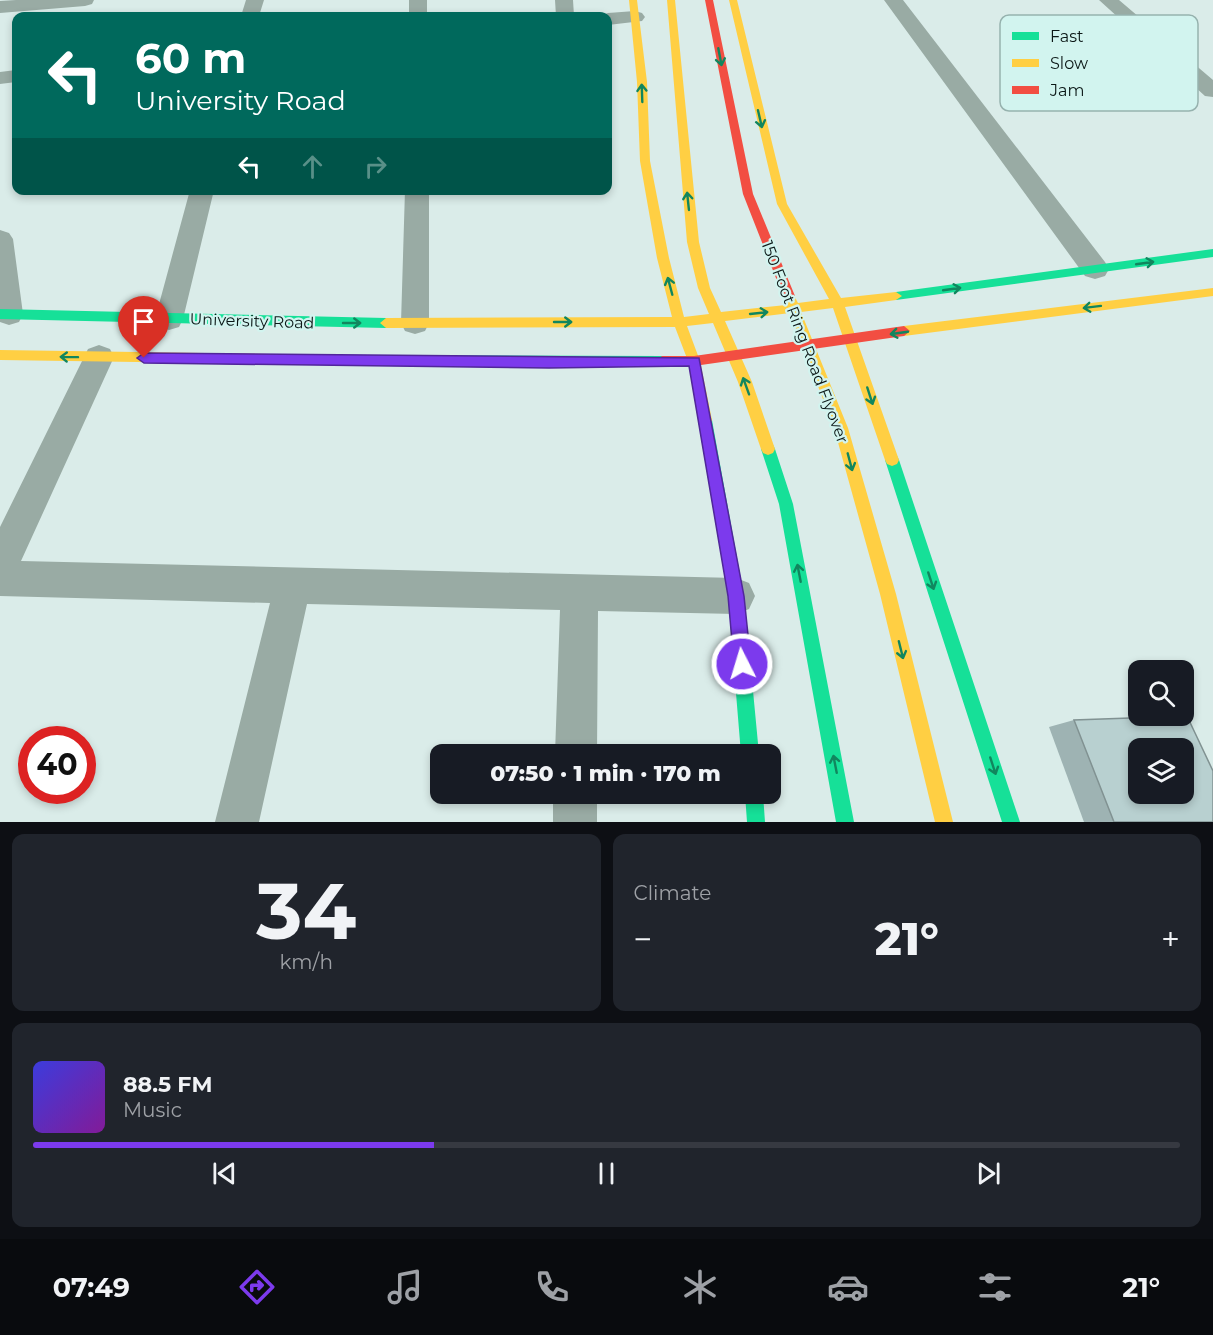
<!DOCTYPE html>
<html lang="en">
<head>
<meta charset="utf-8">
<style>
  body { margin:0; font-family:Montserrat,sans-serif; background:#20242c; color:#f1f3f6; height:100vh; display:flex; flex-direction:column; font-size:22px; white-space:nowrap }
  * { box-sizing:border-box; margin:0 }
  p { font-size:20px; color:#9ea1a6 }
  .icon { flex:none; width:33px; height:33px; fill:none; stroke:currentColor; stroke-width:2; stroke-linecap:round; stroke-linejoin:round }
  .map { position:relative; height:822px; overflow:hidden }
  .details { display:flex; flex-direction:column; gap:12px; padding:12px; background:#0d0f14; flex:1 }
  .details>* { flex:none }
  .hud { position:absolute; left:12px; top:12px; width:600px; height:183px; border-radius:12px; box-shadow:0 3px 9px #0003; background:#00695c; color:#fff; overflow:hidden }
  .buttons { position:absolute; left:1128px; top:660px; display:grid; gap:12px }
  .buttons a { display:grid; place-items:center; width:66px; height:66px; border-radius:12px; background:#171b24; box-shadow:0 3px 9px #0003; font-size:30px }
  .speed { position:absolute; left:18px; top:726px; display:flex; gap:12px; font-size:30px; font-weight:700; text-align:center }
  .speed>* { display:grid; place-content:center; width:78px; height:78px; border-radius:50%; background:#171b24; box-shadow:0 3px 9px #0003; line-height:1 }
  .speed .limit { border:9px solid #d22; background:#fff; color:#111 }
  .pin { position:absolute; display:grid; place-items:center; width:51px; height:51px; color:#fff; margin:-62px -26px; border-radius:50% 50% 50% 0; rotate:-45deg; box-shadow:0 0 6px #0007 }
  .pin .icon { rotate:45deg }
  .me { position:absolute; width:66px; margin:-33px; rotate:355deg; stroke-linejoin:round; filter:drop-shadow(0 0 4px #0008) }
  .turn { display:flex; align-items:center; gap:21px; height:126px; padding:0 24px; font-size:27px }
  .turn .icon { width:78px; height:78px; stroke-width:2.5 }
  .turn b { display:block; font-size:42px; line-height:51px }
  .lanes { display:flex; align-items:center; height:57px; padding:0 24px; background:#0003; justify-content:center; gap:30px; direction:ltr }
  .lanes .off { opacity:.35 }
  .big { font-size:45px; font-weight:800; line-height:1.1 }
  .details .card { flex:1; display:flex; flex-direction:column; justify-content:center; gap:9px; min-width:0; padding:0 21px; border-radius:12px; background:#20242c }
  .details .dial { align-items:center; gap:0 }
  .dial b { font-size:78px; line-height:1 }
  .song { display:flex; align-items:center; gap:18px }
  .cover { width:72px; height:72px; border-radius:9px; background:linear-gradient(135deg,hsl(240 70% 55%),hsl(290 70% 35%)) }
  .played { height:6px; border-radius:3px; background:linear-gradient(90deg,#7c3aed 35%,#363941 35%) }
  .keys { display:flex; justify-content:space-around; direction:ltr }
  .heat { display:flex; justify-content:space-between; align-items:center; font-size:33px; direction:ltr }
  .details .tiles { flex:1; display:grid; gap:12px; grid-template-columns:1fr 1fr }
  .card:last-child { grid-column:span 2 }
  .trip { position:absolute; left:430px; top:744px; width:351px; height:60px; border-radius:12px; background:#171b24; box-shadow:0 3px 9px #0003; font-weight:800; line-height:60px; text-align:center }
  .dock { display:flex; height:96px; justify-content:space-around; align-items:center; background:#090b0e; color:#9ea1a6 }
  .dock .icon { width:42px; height:42px }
  .dock .active { color:#7c3aed }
  .dock b { font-size:27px; color:#f1f3f6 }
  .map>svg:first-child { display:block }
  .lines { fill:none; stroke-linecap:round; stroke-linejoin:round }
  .street { fill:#99aba4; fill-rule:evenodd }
  .fast { fill:#16e098; fill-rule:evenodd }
  .slow { fill:#ffcf43; fill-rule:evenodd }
  .jam { fill:#f24e42; fill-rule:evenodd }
  .wall { fill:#9eb3b3 }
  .building { fill:#b8d0d0; stroke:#819292; stroke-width:1.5; fill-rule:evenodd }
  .oneway { stroke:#11865e }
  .route { fill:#7c3aed; stroke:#51269a; stroke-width:1.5 }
  .labels { text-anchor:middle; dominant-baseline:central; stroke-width:4.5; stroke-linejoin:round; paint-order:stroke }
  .street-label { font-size:16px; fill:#0b1716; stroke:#d2f4ef }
  .key { fill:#d2f4ef; stroke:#96b2ae; stroke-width:1.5 }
  .key-label { font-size:16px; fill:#0b1716 }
</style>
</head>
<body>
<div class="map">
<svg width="1213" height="822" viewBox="0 0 1213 822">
  <rect width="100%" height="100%" fill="#daece9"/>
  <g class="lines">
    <!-- street -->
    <path class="street" d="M16 0H94L92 4 85 6 0 13V1Z
      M246 0H264L259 16H241Z
      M409 0H427V16H409Z
      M555 0H573L574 16H556Z
      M884 0H903L1105 262 1109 269 1105 276 1095 279 1085 276Z
      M1099 0H1119L1213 80V97L1205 96Z
      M635 11 642 13 645 17 642 21 608 25V16H600L608 13Z
      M16 70V82L0 84V72Z
      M190 190H214L183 319 179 327 169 330 159 327 155 319Z
      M405 190H429V323L425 331 415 334 405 331 401 323Z
      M0 230 9 233 13 239 23 314 19 322 9 325 0 322Z
      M99 345 110 349 114 357 21 561 736 578 749 583 755 596 749 609 736 614 598 611 597 754H555L560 610 307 604 259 822H215L270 603 0 596V527L88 349Z
      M553 794H597V822H553Z"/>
    <!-- fast -->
    <path class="fast" d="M1213 249V257L896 300 890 296 896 292Z
      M0 309 386 318 392 323 386 328 0 319Z
      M334 355 662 356 668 361 662 366 334 365 328 360Z
      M705 414 710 416 712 420 744 596 759 754H741L728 596 698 420 700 416Z
      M768 443 773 445 775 449 793 504 854 822H836L779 504 761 449 763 445Z
      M892 454 897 456 899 460 1020 822H1002L885 460 887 456Z
      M745 794H763L765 822H747Z"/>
    <!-- slow -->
    <path class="slow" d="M629 0H637L647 82 650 161 669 258 684 317 709 314 698 288 687 242 667 0H675L699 242 710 288 721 312 786 305 783 296 789 292 793 293 798 303 829 299 777 204 729 0H737L787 204 841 298 896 292 902 296 896 300 845 307 899 460 897 464 892 466 887 464 885 460 833 308 801 312 848 428 896 594 953 822H935L880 594 834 428 790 313 725 321 752 382 775 449 773 453 768 455 763 453 761 449 738 382 713 323 687 326 700 361 712 420 710 424 705 426 700 424 698 420 688 361 675 327 386 328 380 323 386 318 672 317 657 258 640 161 637 82Z
      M1213 288V296L904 336 898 331 904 326Z
      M0 350 334 355 340 360 334 365 0 360Z"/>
    <!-- jam -->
    <path class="jam" d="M705 0H713L753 194 795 296 789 300 783 296 743 194Z
      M904 326 910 331 904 336 694 366H662L656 361 662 356H694Z"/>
  </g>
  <!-- wall -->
  <path class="wall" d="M1074 720 1213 822H1084L1049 727Z"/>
  <!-- building -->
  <path class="building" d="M1187 716 1213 771V822H1114L1074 720ZM1138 748H1184V794H1138Z"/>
  <!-- one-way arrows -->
  <defs><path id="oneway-shaft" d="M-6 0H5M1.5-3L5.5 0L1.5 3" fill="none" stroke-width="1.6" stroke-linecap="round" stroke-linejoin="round" transform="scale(1.5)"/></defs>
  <g class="oneway">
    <use href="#oneway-shaft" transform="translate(720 57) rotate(79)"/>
    <use href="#oneway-shaft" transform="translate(642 93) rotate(-92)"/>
    <use href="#oneway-shaft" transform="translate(760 119) rotate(77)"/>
    <use href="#oneway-shaft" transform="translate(688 201) rotate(-96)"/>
    <use href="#oneway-shaft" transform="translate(1145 263) rotate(-8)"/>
    <use href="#oneway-shaft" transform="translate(670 286) rotate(-105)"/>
    <use href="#oneway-shaft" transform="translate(952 289) rotate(-8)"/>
    <use href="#oneway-shaft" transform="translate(1092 307) rotate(173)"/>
    <use href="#oneway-shaft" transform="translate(759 313) rotate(-6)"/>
    <use href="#oneway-shaft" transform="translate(563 322)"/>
    <use href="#oneway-shaft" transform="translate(352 323)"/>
    <use href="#oneway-shaft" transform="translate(899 333) rotate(172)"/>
    <use href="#oneway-shaft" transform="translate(69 357) rotate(-179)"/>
    <use href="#oneway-shaft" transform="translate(746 386) rotate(-110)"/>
    <use href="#oneway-shaft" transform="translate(870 396) rotate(72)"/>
    <use href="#oneway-shaft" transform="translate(850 462) rotate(75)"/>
    <use href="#oneway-shaft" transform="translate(799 573) rotate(-101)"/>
    <use href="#oneway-shaft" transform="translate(931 581) rotate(72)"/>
    <use href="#oneway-shaft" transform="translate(901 650) rotate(76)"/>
    <use href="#oneway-shaft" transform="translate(835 764) rotate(-101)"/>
    <use href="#oneway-shaft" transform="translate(993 766) rotate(72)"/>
  </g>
  <!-- route -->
  <path class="route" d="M144 353 699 358 744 596 751 664 748 670 742 672 736 670 734 664 728 596 689 366 549 368 144 363 137 358Z"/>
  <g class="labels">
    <!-- street labels -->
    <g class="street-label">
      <text transform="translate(252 321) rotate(2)">University Road</text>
      <text transform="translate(805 342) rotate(69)">150 Foot Ring Road Flyover</text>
    </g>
  </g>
  <!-- legend -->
  <rect x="1000" y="15" width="198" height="96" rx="9" class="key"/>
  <rect x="1012" y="32" width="27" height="8" fill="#16e098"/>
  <rect x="1012" y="59" width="27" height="8" fill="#ffcf43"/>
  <rect x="1012" y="86" width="27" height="8" fill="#f24e42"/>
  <g class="key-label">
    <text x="1050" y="42">Fast</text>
    <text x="1050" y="69">Slow</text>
    <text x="1050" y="96">Jam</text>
  </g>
</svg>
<div class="buttons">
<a><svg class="icon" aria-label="search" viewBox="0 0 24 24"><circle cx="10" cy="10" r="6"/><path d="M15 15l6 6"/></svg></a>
<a><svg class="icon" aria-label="layers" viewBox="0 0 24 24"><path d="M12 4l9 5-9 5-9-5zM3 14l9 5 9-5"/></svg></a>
</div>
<div class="speed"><div class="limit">40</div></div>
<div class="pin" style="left:144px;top:358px;background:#d93025"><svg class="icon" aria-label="arrive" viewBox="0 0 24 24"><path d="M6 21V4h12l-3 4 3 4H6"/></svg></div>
<svg class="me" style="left:742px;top:664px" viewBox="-20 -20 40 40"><circle r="17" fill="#7c3aed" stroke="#fff" stroke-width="3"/><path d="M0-11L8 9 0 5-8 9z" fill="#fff"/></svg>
<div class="trip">07:50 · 1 min · 170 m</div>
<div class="hud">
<div class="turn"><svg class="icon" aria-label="left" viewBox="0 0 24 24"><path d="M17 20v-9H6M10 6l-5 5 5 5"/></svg><div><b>60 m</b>University Road</div></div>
<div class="lanes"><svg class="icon" aria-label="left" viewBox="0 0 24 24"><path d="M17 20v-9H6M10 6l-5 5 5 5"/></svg><svg class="icon off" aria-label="ahead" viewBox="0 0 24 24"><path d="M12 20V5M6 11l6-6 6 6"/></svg><svg class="icon off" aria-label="right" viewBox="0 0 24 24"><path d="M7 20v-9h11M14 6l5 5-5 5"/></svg></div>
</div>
</div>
<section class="details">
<div class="tiles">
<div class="card dial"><b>34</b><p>km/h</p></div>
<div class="card"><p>Climate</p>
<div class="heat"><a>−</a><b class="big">21°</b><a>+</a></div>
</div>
<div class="card">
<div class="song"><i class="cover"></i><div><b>88.5 FM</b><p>Music</p></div></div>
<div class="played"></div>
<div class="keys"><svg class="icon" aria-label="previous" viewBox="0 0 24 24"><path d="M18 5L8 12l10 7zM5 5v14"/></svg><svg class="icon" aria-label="pause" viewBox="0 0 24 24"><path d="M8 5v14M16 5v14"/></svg><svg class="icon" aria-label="next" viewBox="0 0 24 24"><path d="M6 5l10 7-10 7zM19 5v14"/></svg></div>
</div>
</div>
</section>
<nav class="dock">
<b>07:49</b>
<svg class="icon active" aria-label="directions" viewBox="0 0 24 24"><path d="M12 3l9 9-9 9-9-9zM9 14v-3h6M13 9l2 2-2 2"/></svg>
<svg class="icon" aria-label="music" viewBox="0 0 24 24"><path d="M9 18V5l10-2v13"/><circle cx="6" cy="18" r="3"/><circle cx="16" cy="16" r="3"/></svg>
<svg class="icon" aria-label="phone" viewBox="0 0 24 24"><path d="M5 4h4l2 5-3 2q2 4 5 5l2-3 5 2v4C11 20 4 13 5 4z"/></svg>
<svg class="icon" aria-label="climate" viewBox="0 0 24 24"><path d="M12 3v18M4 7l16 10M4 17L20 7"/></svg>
<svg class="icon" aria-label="car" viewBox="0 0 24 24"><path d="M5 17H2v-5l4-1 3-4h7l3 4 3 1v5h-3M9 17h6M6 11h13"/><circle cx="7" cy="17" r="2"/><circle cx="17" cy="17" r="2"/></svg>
<svg class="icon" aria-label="filters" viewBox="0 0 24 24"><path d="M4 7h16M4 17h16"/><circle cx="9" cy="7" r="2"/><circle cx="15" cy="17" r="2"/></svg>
<b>21°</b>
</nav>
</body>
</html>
